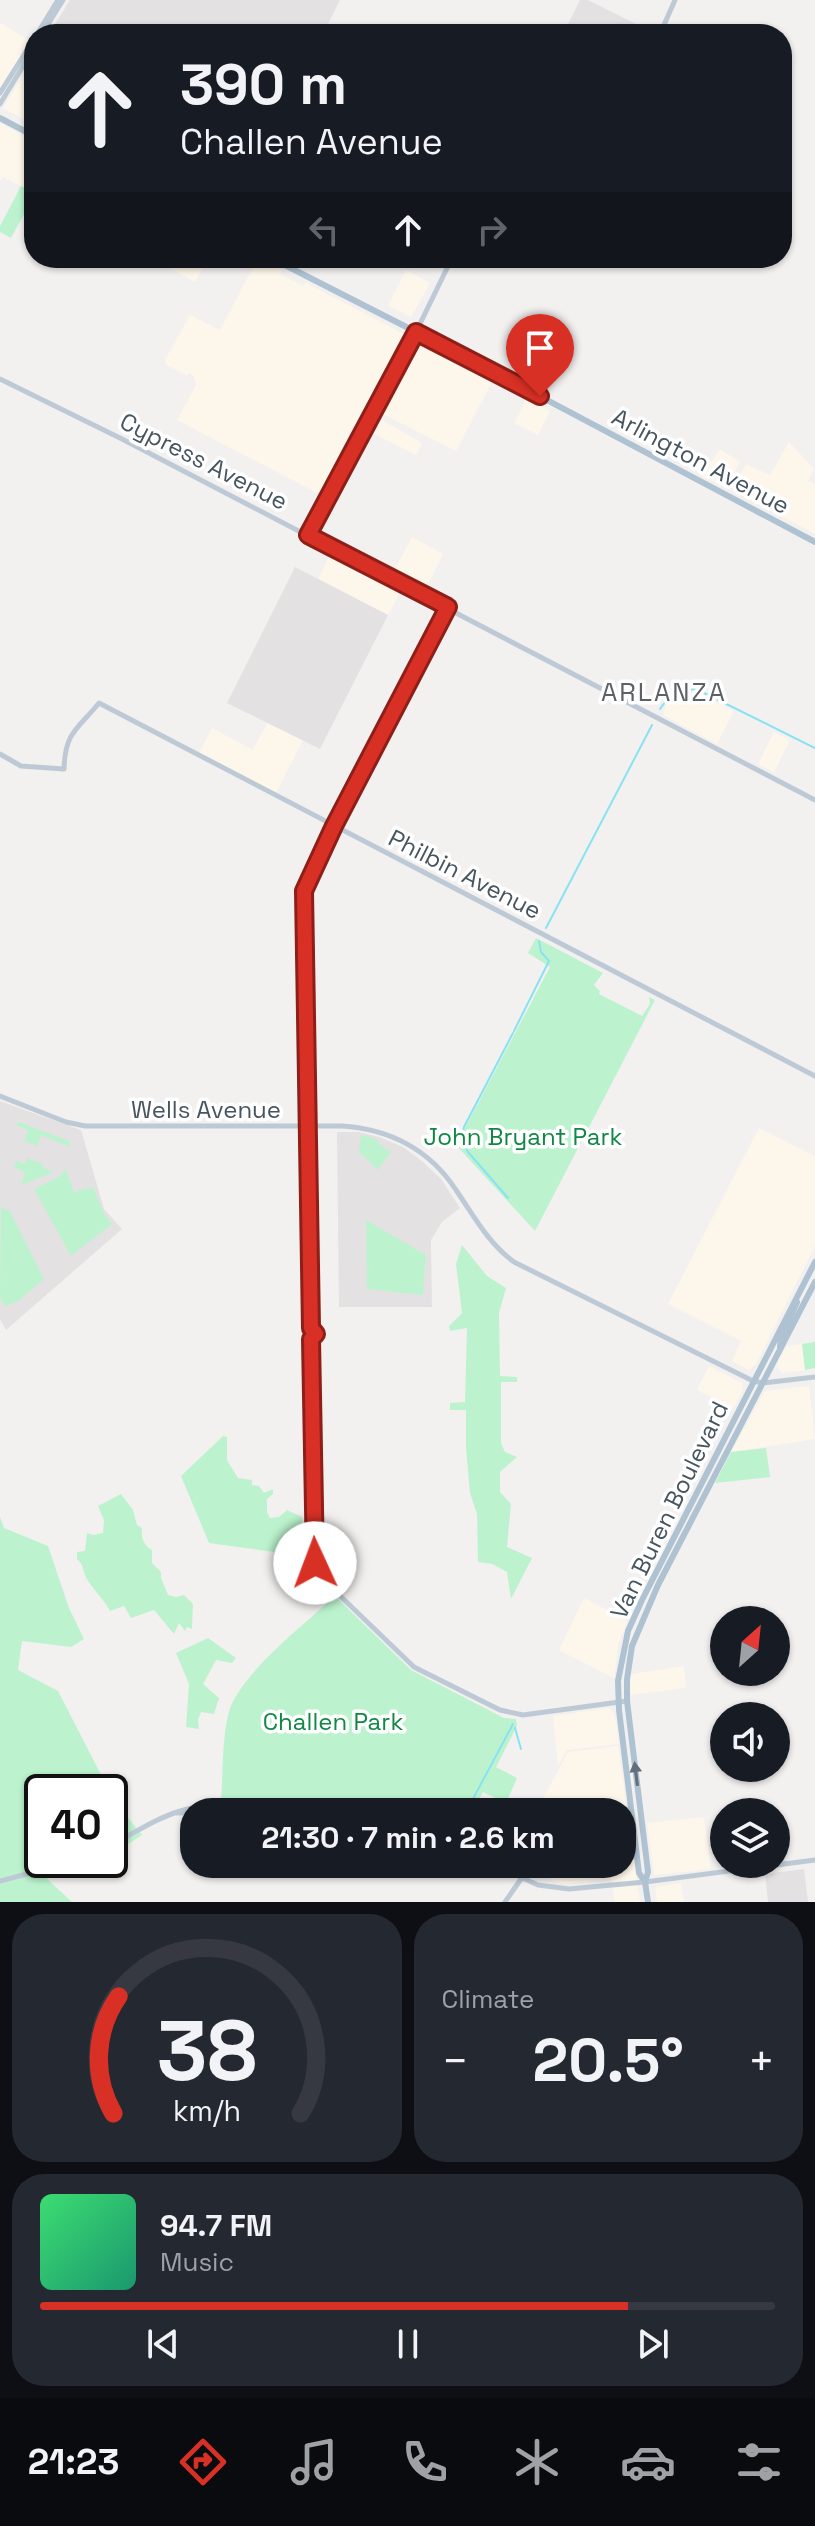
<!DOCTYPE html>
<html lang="en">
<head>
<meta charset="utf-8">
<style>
  body { margin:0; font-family:"Space Grotesk",sans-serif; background:#242831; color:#f1f3f6; height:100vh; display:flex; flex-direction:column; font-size:30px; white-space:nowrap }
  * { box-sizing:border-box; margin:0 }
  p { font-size:26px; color:#9ea1a6 }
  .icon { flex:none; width:44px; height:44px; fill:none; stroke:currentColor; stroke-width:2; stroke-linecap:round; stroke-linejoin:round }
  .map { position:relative; height:1902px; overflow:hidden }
  .panel { display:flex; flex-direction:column; gap:12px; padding:12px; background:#0d0f14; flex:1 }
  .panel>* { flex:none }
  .banner { position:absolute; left:24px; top:24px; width:768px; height:244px; border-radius:32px; box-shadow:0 2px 6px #0004; background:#171b24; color:#f1f3f6; overflow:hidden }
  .needle { width:52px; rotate:27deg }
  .fabs { position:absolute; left:710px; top:1606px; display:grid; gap:16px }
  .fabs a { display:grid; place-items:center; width:80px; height:80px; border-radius:50%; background:#171b24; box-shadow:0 2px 6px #0004; font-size:40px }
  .speed { position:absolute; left:24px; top:1774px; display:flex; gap:16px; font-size:40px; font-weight:700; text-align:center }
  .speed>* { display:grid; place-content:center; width:104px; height:104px; border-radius:50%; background:#171b24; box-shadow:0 2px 6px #0004; line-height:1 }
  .speed .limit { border:4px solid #111; border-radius:12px; background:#fff; color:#111 }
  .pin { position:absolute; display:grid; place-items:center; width:68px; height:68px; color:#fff; margin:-82px -34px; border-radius:50% 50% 50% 0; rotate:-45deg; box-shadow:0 0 8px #0007 }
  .pin .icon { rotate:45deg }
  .me { position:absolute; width:88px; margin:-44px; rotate:358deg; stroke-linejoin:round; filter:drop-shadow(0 0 6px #0008) }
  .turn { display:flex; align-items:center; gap:28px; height:168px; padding:0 24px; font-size:36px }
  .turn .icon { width:104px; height:104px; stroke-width:2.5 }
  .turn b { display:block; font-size:56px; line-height:68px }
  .lanes { display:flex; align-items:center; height:76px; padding:0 24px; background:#0003; justify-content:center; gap:40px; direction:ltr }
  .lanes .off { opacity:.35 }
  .big { font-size:60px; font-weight:600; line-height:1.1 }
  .panel .tile { flex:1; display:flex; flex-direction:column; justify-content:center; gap:12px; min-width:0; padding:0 28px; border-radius:32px; background:#242831 }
  .panel .dial { align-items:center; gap:0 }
  .dial svg { height:208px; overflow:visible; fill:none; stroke:#363941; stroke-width:7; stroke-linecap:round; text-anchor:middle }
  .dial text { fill:#f1f3f6; stroke:none }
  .song { display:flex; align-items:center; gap:24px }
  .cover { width:96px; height:96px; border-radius:12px; background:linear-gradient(135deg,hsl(140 70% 55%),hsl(160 70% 35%)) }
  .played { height:8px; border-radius:4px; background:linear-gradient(90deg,#d93025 80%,#363941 80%) }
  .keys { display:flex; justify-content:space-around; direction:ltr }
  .heat { display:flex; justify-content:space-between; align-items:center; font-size:44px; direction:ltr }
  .panel .tiles { flex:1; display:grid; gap:12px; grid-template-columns:1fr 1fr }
  .tile:last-child { grid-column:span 2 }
  .trip { position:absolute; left:180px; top:1798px; width:456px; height:80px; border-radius:32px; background:#171b24; box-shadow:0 2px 6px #0004; font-weight:600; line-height:80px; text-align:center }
  .tabs { display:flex; height:128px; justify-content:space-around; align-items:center; background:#090b0e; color:#9ea1a6 }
  .tabs .icon { width:56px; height:56px }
  .tabs .on { color:#d93025 }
  .tabs b { font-size:36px; color:#f1f3f6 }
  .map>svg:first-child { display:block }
  .commercial { fill:#fdf6ea }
  .education { fill:#e4e1e2 }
  .green { fill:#bcf3ce }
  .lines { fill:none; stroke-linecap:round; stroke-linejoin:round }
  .stream { stroke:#87e3f2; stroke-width:2 }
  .secondary { stroke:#bdcad5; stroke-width:5 }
  .primary { stroke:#aec2d1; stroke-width:6 }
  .oneway { fill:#61707c }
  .route-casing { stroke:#8d1f18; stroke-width:20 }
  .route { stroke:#d93025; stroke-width:14 }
  .labels { text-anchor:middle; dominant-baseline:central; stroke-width:7; stroke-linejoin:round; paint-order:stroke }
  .street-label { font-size:24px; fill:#47555f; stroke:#fff }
  .park-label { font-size:24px; fill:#118744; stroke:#fff }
  .neighbourhood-label { font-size:26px; letter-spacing:2px; fill:#5c6166; stroke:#fff }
</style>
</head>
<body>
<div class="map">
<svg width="815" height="1902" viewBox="0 0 815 1902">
  <rect width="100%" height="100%" fill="#f3f0f0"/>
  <!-- commercial -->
  <path class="commercial" d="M1 23 30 41 0 88V25Z
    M29 66 34 68V125L3 108Z
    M0 123 34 141V193L3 177 0 181Z
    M152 258H208L195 282Z
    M258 258 282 270 280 274 303 286 306 283 404 334 405 340 359 426 354 424 340 451 343 453 321 495 177 420 196 385 194 376 189 373 188 376 166 365 165 360 190 315 220 330Z
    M406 270 430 283 411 317 388 306Z
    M417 341 493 380 456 451 377 411 413 342Z
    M527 398 550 411 538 435 514 423Z
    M375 416 422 443 416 455 367 430Z
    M789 442 814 469 808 481 815 485V534L732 490 746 464 770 475Z
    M720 449 740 462 726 488 702 476Z
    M412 537 443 554 426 589 393 573Z
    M331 553 402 589 388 615 318 579Z
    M689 694 701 695 734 711 717 744 663 715 666 705 678 697Z
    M267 723 303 740 276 793 199 753 212 728 253 750Z
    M774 732 790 740 774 772 758 764Z
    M759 1128 815 1156V1246L756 1364 749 1370 732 1361 741 1341 668 1304Z
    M802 1344 805 1370 782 1373 776 1366 787 1346Z
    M709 1366 742 1383 743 1389 734 1408 697 1390Z
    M809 1386 815 1439 731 1452 765 1391Z
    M584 1598 627 1621 618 1646 614 1678 559 1650Z
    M684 1666 686 1688 629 1695 631 1674Z
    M609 1708 615 1715 619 1744 567 1750 558 1766 553 1716Z
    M618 1746 640 1902H615L611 1879 563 1884 551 1880 549 1864H622V1812H541L540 1804 568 1752Z
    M704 1817 711 1869 654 1875 647 1823Z
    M681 1883 684 1902H657L655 1887Z"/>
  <!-- education -->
  <path class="education" d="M70 0H340L323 34H49Z
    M580 0H588L656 34H563Z
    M295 567 388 615 320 749 227 703Z
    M0 1101 81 1130 104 1209 122 1229 6 1330 0 1319Z
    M337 1132H359L379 1137 403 1147 422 1161 441 1179 460 1208 442 1222 431 1240 432 1307H339Z
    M804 1869 808 1902H768L765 1874Z"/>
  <!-- green -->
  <path class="green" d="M21 186 34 193V196L11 238 0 232V226Z
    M536 938 603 973 594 985 600 991 599 994 642 1016 650 1004 649 997 655 1000 535 1231 456 1145 550 967 528 953Z
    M19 1122 69 1141 70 1147 41 1135 37 1146 24 1141 28 1130 16 1125Z
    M361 1135 376 1139 381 1146 391 1152 378 1170 359 1152Z
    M27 1158 43 1164V1168L54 1172 21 1185 25 1172 14 1167 16 1161 25 1164Z
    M66 1169 74 1192 93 1187 104 1213 112 1224 71 1256 34 1189 57 1178Z
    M1 1207 10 1211 44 1279 17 1302 5 1306 0 1297Z
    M366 1220 426 1255 423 1295 367 1289Z
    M462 1245 487 1276 506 1288 499 1313 500 1376 517 1377V1382H501V1443L505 1452 517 1457 500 1472V1492L511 1504 507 1547 532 1558 511 1599 507 1572 492 1564 478 1562 477 1514 470 1493 466 1448V1410H450V1403L465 1402 467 1328 450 1331 449 1326 462 1313 456 1264Z
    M815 1342V1368L805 1370 802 1344Z
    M223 1436 227 1437V1460L238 1478 252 1480V1485L259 1486 264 1493 273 1489V1494L267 1499V1512L270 1518 279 1517 287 1510 302 1517 303 1556 209 1543 181 1476Z
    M766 1448 770 1477 715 1483 731 1452Z
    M121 1494 133 1510 137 1525 142 1528C141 1537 143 1545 152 1550V1563L161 1572V1578L168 1595 176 1597 184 1595 193 1604 192 1629 187 1627 185 1631 179 1623 174 1634 154 1610 131 1618 124 1606 110 1611C104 1599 92 1589 86 1577 82 1569 84 1565 77 1559V1552L85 1551 87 1533 93 1535 103 1533 104 1520 98 1506Z
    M0 1517 4 1528 48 1546 69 1608 84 1639 71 1647 22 1641 18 1670 58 1691 114 1800 142 1835 110 1856V1792H42V1860H104L75 1870 44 1876 72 1902H0Z
    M335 1596 411 1670 504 1718 516 1719 517 1726 496 1767 517 1778 506 1803 483 1792 472 1812H260L221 1802C223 1774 222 1742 228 1715 236 1677 306 1623 335 1596Z
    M208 1638 236 1658 232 1663 216 1660 203 1684 219 1698 214 1714 201 1712 198 1720 199 1729 186 1727 189 1684 176 1653Z"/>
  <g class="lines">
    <!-- stream -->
    <path class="stream" d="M660 709C669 695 680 690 696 689L815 748
      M546 928 652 725
      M514 1031 549 961 541 952 539 941
      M508 1198 468 1152 461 1140 464 1127 513 1033
      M515 1728 521 1749
      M466 1812 513 1724"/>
    <!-- secondary -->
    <path class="secondary" d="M37 34 58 0
      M42 34 63 0
      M660 34 675 0
      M0 93 34 39
      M0 104 34 48
      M0 379 122 439 815 800
      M308 535 416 332 452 258
      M0 754 21 766 64 769C65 732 77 730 99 703L815 1076
      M0 1096 66 1122 85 1126H342C390 1129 430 1150 456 1190 474 1216 488 1243 514 1262L753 1381 763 1383 815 1377
      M305.5 1333a5.5 5.5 0 1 1 11 0a5.5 5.5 0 1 1-11 0Z
      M311 1328 304 891 334 826 448 607
      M311 1339 313 1555 320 1573 333 1589 414 1667 500 1710 523 1715 627 1701
      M173 1813 224 1812
      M110 1846C157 1820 192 1794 248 1812
      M492 1864 538 1885 569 1889 645 1882 815 1860
      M0 1881 79 1860
      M505 1902 521 1879"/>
    <!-- primary -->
    <path class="primary" d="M0 118 34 136
      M271 258 477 363 815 542
      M780 1347 781 1338 797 1302
      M645 1882 639 1873 619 1710 618 1681 628 1631 642 1600 815 1262
      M648 1902 645 1882 648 1872 627 1701V1679L632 1646 658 1585 815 1282"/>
  </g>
  <!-- one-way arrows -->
  <defs><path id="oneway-solid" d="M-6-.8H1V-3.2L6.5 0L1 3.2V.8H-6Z" transform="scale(2)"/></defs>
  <use class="oneway" href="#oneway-solid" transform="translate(636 1774) rotate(-97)"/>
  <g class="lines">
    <!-- route casing -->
    <g class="route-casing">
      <path id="route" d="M315 1563 311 1339 316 1334 311 1328 304 891 334 826 448 607 308 535 416 332 540 396"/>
    </g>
    <!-- route -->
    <use href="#route" class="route"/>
  </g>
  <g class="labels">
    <!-- street labels -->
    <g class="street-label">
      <text transform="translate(204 461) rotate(27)">Cypress Avenue</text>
      <text transform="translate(701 461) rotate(28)">Arlington Avenue</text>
      <text transform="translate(465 874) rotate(27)">Philbin Avenue</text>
      <text x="206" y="1109">Wells Avenue</text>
      <text transform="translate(669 1510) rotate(-64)">Van Buren Boulevard</text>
    </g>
    <!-- park labels -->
    <g class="park-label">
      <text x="523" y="1136">John Bryant Park</text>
      <text x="333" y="1721">Challen Park</text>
    </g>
    <!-- neighbourhood labels -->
    <g class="neighbourhood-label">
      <text x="664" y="692">ARLANZA</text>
    </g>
  </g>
</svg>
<div class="fabs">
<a><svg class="needle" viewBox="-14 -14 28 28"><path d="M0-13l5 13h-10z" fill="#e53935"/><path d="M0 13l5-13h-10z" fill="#9ea1a6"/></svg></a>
<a><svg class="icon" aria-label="sound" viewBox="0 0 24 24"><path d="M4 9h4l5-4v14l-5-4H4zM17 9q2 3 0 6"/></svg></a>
<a><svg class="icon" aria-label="layers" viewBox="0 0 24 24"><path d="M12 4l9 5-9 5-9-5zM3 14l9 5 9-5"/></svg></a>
</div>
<div class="speed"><div class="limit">40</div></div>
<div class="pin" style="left:540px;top:396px;background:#d93025"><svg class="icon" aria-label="arrive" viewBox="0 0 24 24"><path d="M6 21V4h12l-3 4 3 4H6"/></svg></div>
<svg class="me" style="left:315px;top:1563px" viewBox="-20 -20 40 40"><circle r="19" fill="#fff"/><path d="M0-13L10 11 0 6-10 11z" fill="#d93025"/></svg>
<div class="trip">21:30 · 7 min · 2.6 km</div>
<div class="banner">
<div class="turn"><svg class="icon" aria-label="ahead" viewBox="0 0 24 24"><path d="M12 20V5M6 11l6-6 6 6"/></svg><div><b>390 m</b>Challen Avenue</div></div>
<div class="lanes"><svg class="icon off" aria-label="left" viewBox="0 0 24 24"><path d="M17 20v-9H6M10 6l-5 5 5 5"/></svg><svg class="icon" aria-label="ahead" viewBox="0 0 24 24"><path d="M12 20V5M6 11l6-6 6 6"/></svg><svg class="icon off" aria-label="right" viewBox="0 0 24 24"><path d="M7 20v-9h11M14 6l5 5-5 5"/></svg></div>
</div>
</div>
<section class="panel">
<div class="tiles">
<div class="tile dial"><svg viewBox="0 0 100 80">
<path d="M14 69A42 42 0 1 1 86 69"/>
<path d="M14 69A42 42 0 0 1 16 24" stroke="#d93025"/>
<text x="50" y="56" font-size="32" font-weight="700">38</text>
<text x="50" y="72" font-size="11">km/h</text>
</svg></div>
<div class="tile"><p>Climate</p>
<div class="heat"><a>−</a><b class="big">20.5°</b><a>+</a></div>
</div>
<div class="tile">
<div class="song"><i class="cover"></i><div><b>94.7 FM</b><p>Music</p></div></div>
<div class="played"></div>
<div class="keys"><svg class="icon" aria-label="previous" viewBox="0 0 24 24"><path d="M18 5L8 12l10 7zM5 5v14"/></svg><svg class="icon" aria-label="pause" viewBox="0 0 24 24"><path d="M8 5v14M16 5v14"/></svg><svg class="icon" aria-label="next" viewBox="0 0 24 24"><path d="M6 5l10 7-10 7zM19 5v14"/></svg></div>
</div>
</div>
</section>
<nav class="tabs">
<b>21:23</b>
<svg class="icon on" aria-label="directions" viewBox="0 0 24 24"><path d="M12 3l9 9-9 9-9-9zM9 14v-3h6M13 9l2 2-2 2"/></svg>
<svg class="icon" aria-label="music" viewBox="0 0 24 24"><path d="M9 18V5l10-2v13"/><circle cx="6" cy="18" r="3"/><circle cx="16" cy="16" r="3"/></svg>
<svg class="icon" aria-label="phone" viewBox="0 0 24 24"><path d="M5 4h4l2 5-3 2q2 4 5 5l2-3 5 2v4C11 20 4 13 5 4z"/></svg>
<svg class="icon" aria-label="climate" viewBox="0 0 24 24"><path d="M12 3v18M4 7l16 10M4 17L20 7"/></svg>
<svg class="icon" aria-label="car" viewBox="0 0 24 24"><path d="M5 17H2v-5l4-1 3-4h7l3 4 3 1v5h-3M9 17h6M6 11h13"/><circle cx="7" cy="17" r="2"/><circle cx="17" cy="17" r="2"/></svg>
<svg class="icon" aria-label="filters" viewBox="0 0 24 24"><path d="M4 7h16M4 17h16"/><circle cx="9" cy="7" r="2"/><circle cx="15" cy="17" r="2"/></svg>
</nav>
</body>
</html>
